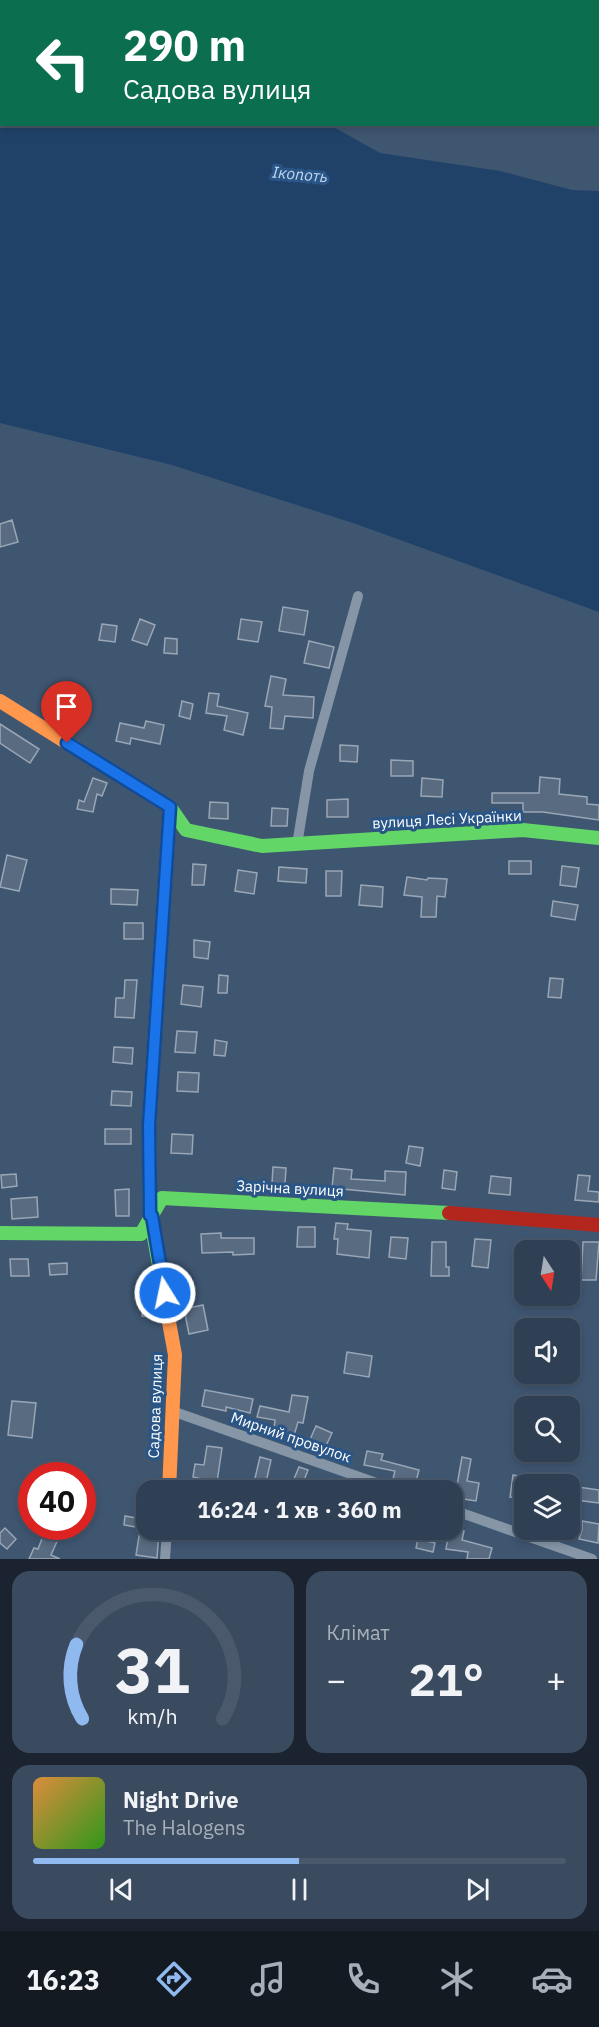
<!DOCTYPE html>
<html lang="uk">
<head>
<meta charset="utf-8">
<style>
  body { margin:0; font-family:"IBM Plex Sans",sans-serif; background:#3b4b5f; color:#f1f3f6; height:100vh; display:flex; flex-direction:column; font-size:22px; white-space:nowrap }
  * { box-sizing:border-box; margin:0 }
  p { font-size:20px; color:#a7afb9 }
  .icon { flex:none; width:33px; height:33px; fill:none; stroke:currentColor; stroke-width:2; stroke-linecap:round; stroke-linejoin:round }
  .map { position:relative; height:1559px; overflow:hidden }
  .drawer { display:flex; flex-direction:column; gap:12px; padding:12px; background:#1a232f; flex:1 }
  .drawer>* { flex:none }
  .top-card { position:absolute; left:0px; top:0px; width:600px; height:126px; box-shadow:0 3px 9px #0003,0 0 0 2px #4a596c; background:#0b6e4f; color:#fff; overflow:hidden }
  .needle { width:39px; rotate:168deg }
  .controls { position:absolute; left:514px; top:1240px; display:grid; gap:12px }
  .controls a { display:grid; place-items:center; width:66px; height:66px; border-radius:12px; background:#2f4055; box-shadow:0 3px 9px #0003,0 0 0 2px #4a596c; font-size:30px }
  .speed { position:absolute; left:18px; top:1462px; display:flex; gap:12px; font-size:30px; font-weight:700; text-align:center }
  .speed>* { display:grid; place-content:center; width:78px; height:78px; border-radius:50%; background:#2f4055; box-shadow:0 3px 9px #0003,0 0 0 2px #4a596c; line-height:1 }
  .speed .limit { border:9px solid #d22; background:#fff; color:#111 }
  .pin { position:absolute; display:grid; place-items:center; width:51px; height:51px; color:#fff; margin:-62px -26px; border-radius:50% 50% 50% 0; rotate:-45deg; box-shadow:0 0 6px #0007 }
  .pin .icon { rotate:45deg }
  .me { position:absolute; width:66px; margin:-33px; rotate:350deg; stroke-linejoin:round; filter:drop-shadow(0 0 4px #0008) }
  .turn { display:flex; align-items:center; gap:21px; height:126px; padding:0 24px; font-size:27px }
  .turn .icon { width:78px; height:78px; stroke-width:2.5 }
  .turn b { display:block; font-size:42px; line-height:51px }
  .big { font-size:45px; font-weight:700; line-height:1.1 }
  .drawer .tile { flex:1; display:flex; flex-direction:column; justify-content:center; gap:9px; min-width:0; padding:0 21px; border-radius:18px; background:#3b4b5f }
  .drawer .dial { align-items:center; gap:0 }
  .dial svg { height:156px; overflow:visible; fill:none; stroke:#4a596c; stroke-width:7; stroke-linecap:round; text-anchor:middle }
  .dial text { fill:#f1f3f6; stroke:none }
  .song { display:flex; align-items:center; gap:18px }
  .cover { width:72px; height:72px; border-radius:9px; background:linear-gradient(135deg,hsl(30 70% 55%),hsl(110 70% 35%)) }
  .played { height:6px; border-radius:3px; background:linear-gradient(90deg,#90b9f0 50%,#4a596c 50%) }
  .keys { display:flex; justify-content:space-around; direction:ltr }
  .heat { display:flex; justify-content:space-between; align-items:center; font-size:33px; direction:ltr }
  .drawer .tiles { flex:1; display:grid; gap:12px; grid-template-columns:1fr 1fr }
  .tile:last-child { grid-column:span 2 }
  .trip { position:absolute; left:136px; top:1480px; width:327px; height:60px; border-radius:18px; background:#2f4055; box-shadow:0 3px 9px #0003,0 0 0 2px #4a596c; font-weight:700; line-height:60px; text-align:center }
  .dock { display:flex; height:96px; justify-content:space-around; align-items:center; background:#131a22; color:#a7afb9 }
  .dock .icon { width:42px; height:42px }
  .dock .selected { color:#90b9f0 }
  .dock b { font-size:27px; color:#f1f3f6 }
  .map>svg:first-child { display:block }
  .water { fill:#204269 }
  .building { fill:#586b81; stroke:#99a6b5; stroke-width:1.5 }
  .lines { fill:none; stroke-linecap:round; stroke-linejoin:round }
  .street { stroke:#8696a7; stroke-width:10 }
  .fast { stroke:#63d668; stroke-width:14 }
  .slow { stroke:#ff974d; stroke-width:14 }
  .jam { stroke:#b3261e; stroke-width:14 }
  .route-casing { stroke:#114b97; stroke-width:15 }
  .route { stroke:#1a73e8; stroke-width:10 }
  .labels { text-anchor:middle; dominant-baseline:central; stroke-width:6; stroke-linejoin:round; paint-order:stroke }
  .street-label { font-size:15px; fill:#fff; stroke:#295587 }
  .water-label { font-size:16px; font-style:italic; fill:#c1d8ef; stroke:#295587 }
</style>
</head>
<body>
<div class="map">
<svg width="599" height="1559" viewBox="0 0 599 1559">
  <rect width="100%" height="100%" fill="#3f5671"/>
  <!-- water -->
  <path class="water" d="M0 83 2 124 330 125 380 153 500 171 572 190 599 191V612L356 524 172 465 0 423Z"/>
  <!-- building -->
  <path class="building" d="M12 520 18 542 0 547V524Z
    M283 607 308 611 304 635 279 631Z
    M140 619 155 625 147 645 132 640Z
    M241 619 262 622 258 642 238 639Z
    M102 624 117 626 115 642 99 640Z
    M165 638 177 639V654L164 653Z
    M309 641 334 647 329 668 304 663Z
    M271 676 286 679 283 695 314 697 313 718 285 716 283 729 270 728 272 707 265 706Z
    M209 693 219 694 217 706 248 713 243 735 224 730 227 716 206 713Z
    M182 701 193 704 190 719 179 716Z
    M64 703 82 707 78 724 60 719Z
    M146 721 164 725 160 744 131 738 130 744 116 741 120 723 144 728Z
    M0 724 39 749 30 763 0 743Z
    M340 745 358 746 357 762 340 761Z
    M391 760 413 761V776H391Z
    M540 777 560 779 559 794 587 797V804L599 805V820L543 812H523V803H492V793H539Z
    M93 778 107 783 102 796 97 794 93 812 77 809 79 800 84 802Z
    M422 778 443 780 442 797 421 796Z
    M348 799V817H327V800Z
    M210 802 228 803V819L209 818Z
    M272 808 288 809 287 826H271Z
    M7 855 27 860 19 891 0 887Z
    M509 861H531V874H509Z
    M193 864 206 865 204 885H192Z
    M562 866 579 868 576 887 560 885Z
    M279 867 307 869 306 883 278 881Z
    M238 870 257 873 254 894 235 891Z
    M326 871H342L341 896H326Z
    M407 877 427 880 428 878 447 879 445 897 437 896 436 917H421L422 897 404 895Z
    M361 885 383 887 382 907 359 905Z
    M111 889 138 890 137 905 111 904Z
    M553 901 578 905 575 920 551 916Z
    M124 923H143V939H124Z
    M194 940 210 942 208 959 194 957Z
    M219 975 228 976 227 993H218Z
    M550 978 563 979 561 998 548 997Z
    M125 980H137L134 1018 115 1017 116 998H124Z
    M183 985 203 987 201 1007 181 1004Z
    M177 1031 197 1032 195 1053 175 1052Z
    M215 1040 227 1042 225 1056 214 1055Z
    M114 1047 133 1048 132 1064 113 1062Z
    M178 1072 199 1073 198 1092 177 1091Z
    M112 1091 132 1092 131 1106 111 1105Z
    M105 1129H131V1144H105Z
    M172 1134 193 1135 192 1154 171 1153Z
    M409 1146 423 1148 420 1166 406 1163Z
    M273 1167 286 1168 285 1184 272 1183Z
    M334 1168 352 1170 351 1179 385 1181V1171L406 1172 405 1195 332 1188Z
    M444 1170 457 1172 455 1190 442 1188Z
    M16 1174 17 1186 2 1188 1 1175Z
    M578 1175 590 1176 588 1191 599 1192V1202L575 1200Z
    M491 1176 511 1178 510 1195 489 1193Z
    M129 1189V1216H116L115 1190Z
    M37 1197 38 1217 12 1219 11 1199Z
    M336 1223 348 1224 347 1229 371 1231 369 1258 337 1254 338 1239H334Z
    M298 1227H315V1247H297Z
    M221 1233V1238H254V1254L233 1255V1252L202 1253 201 1234Z
    M391 1237 408 1238 406 1259 389 1257Z
    M475 1239 491 1240 488 1268 472 1266Z
    M432 1242H446V1267H449V1276H431Z
    M583 1242H599L596 1280H581Z
    M10 1259H28L29 1276H11Z
    M67 1263V1274L50 1275 49 1264Z
    M142 1300H154V1317L142 1316Z
    M203 1305 208 1330 189 1334 184 1309Z
    M347 1352 372 1356 369 1377 344 1373Z
    M205 1390 253 1399 250 1413 226 1407V1411L202 1406Z
    M292 1395 308 1397 303 1423 298 1422 292 1442 284 1439 286 1430 274 1428 275 1420 257 1417 260 1406 289 1412Z
    M12 1401 36 1403 32 1438 8 1435Z
    M316 1426 332 1433 324 1450 308 1444Z
    M207 1446 222 1448 217 1482 193 1477 195 1464 204 1465Z
    M367 1451 383 1454 381 1460 419 1470 415 1485 393 1479 395 1471 364 1465Z
    M260 1457 271 1460 264 1491H252Z
    M462 1457 471 1459 467 1481 479 1483 476 1501 457 1498 458 1491H456Z
    M299 1467 308 1470 300 1491H289Z
    M513 1475 525 1477V1498L510 1497Z
    M578 1487 599 1490V1503L576 1500Z
    M125 1516 147 1520V1529L124 1525Z
    M582 1521 599 1524 598 1543 579 1539 582 1530Z
    M5 1528 16 1539 7 1549 0 1543V1533Z
    M453 1529 464 1531 462 1540 492 1548 489 1559H467L468 1552 446 1549 449 1530Z
    M140 1530H159L157 1558 136 1555Z
    M45 1531 59 1537 51 1555 60 1559H29L34 1548 38 1549Z
    M418 1539 435 1543 433 1552 416 1548Z"/>
  <g class="lines">
    <!-- street -->
    <path class="street" d="M268 0 269 2
      M451 0 457 2
      M324 2 325 0
      M598 34H599
      M297 845 309 771 358 596
      M172 1411 399 1491
      M453 1510 592 1559
      M165 1559 167 1530"/>
    <!-- fast -->
    <path class="fast" d="M170 807 186 830 262 846 523 830 599 838
      M152 1078 149 1125 150 1215 169 1322
      M0 1233 141 1234 162 1198 449 1213"/>
    <!-- slow -->
    <path class="slow" d="M0 701 170 807 152 1078
      M169 1491 175 1355 169 1322"/>
    <!-- jam -->
    <path class="jam" d="M449 1213 599 1225"/>
  </g>
  <g class="lines">
    <!-- route casing -->
    <g class="route-casing">
      <path id="route" d="M67 743 170 807 149 1125 150 1215 152 1216 165 1293"/>
    </g>
    <!-- route -->
    <use href="#route" class="route"/>
  </g>
  <g class="labels">
    <!-- street labels -->
    <g class="street-label">
      <text transform="translate(447 819) rotate(-3)">вулиця Лесі Українки</text>
      <text transform="translate(290 1188) rotate(3)">Зарічна вулиця</text>
      <text transform="translate(155 1406) rotate(-88)">Садова вулиця</text>
      <text transform="translate(291 1437) rotate(19)">Мирний провулок</text>
    </g>
    <!-- water labels -->
    <g class="water-label">
      <text transform="translate(300 174) rotate(5)">Ікопоть</text>
    </g>
  </g>
</svg>
<div class="controls">
<a><svg class="needle" viewBox="-14 -14 28 28"><path d="M0-13l5 13h-10z" fill="#e53935"/><path d="M0 13l5-13h-10z" fill="#a7afb9"/></svg></a>
<a><svg class="icon" aria-label="sound" viewBox="0 0 24 24"><path d="M4 9h4l5-4v14l-5-4H4zM17 9q2 3 0 6"/></svg></a>
<a><svg class="icon" aria-label="search" viewBox="0 0 24 24"><circle cx="10" cy="10" r="6"/><path d="M15 15l6 6"/></svg></a>
<a><svg class="icon" aria-label="layers" viewBox="0 0 24 24"><path d="M12 4l9 5-9 5-9-5zM3 14l9 5 9-5"/></svg></a>
</div>
<div class="speed"><div class="limit">40</div></div>
<div class="pin" style="left:67px;top:743px;background:#d93025"><svg class="icon" aria-label="arrive" viewBox="0 0 24 24"><path d="M6 21V4h12l-3 4 3 4H6"/></svg></div>
<svg class="me" style="left:165px;top:1293px" viewBox="-20 -20 40 40"><circle r="17" fill="#1a73e8" stroke="#fff" stroke-width="3"/><path d="M0-11L8 9 0 5-8 9z" fill="#fff"/></svg>
<div class="trip">16:24 · 1 хв · 360 m</div>
<div class="top-card">
<div class="turn"><svg class="icon" aria-label="left" viewBox="0 0 24 24"><path d="M17 20v-9H6M10 6l-5 5 5 5"/></svg><div><b>290 m</b>Садова вулиця</div></div>
</div>
</div>
<section class="drawer">
<div class="tiles">
<div class="tile dial"><svg viewBox="0 0 100 80">
<path d="M14 69A42 42 0 1 1 86 69"/>
<path d="M14 69A42 42 0 0 1 11 31" stroke="#90b9f0"/>
<text x="50" y="56" font-size="32" font-weight="700">31</text>
<text x="50" y="72" font-size="11">km/h</text>
</svg></div>
<div class="tile"><p>Клімат</p>
<div class="heat"><a>−</a><b class="big">21°</b><a>+</a></div>
</div>
<div class="tile">
<div class="song"><i class="cover"></i><div><b>Night Drive</b><p>The Halogens</p></div></div>
<div class="played"></div>
<div class="keys"><svg class="icon" aria-label="previous" viewBox="0 0 24 24"><path d="M18 5L8 12l10 7zM5 5v14"/></svg><svg class="icon" aria-label="pause" viewBox="0 0 24 24"><path d="M8 5v14M16 5v14"/></svg><svg class="icon" aria-label="next" viewBox="0 0 24 24"><path d="M6 5l10 7-10 7zM19 5v14"/></svg></div>
</div>
</div>
</section>
<nav class="dock">
<b>16:23</b>
<svg class="icon selected" aria-label="directions" viewBox="0 0 24 24"><path d="M12 3l9 9-9 9-9-9zM9 14v-3h6M13 9l2 2-2 2"/></svg>
<svg class="icon" aria-label="music" viewBox="0 0 24 24"><path d="M9 18V5l10-2v13"/><circle cx="6" cy="18" r="3"/><circle cx="16" cy="16" r="3"/></svg>
<svg class="icon" aria-label="phone" viewBox="0 0 24 24"><path d="M5 4h4l2 5-3 2q2 4 5 5l2-3 5 2v4C11 20 4 13 5 4z"/></svg>
<svg class="icon" aria-label="climate" viewBox="0 0 24 24"><path d="M12 3v18M4 7l16 10M4 17L20 7"/></svg>
<svg class="icon" aria-label="car" viewBox="0 0 24 24"><path d="M5 17H2v-5l4-1 3-4h7l3 4 3 1v5h-3M9 17h6M6 11h13"/><circle cx="7" cy="17" r="2"/><circle cx="17" cy="17" r="2"/></svg>
</nav>
</body>
</html>
